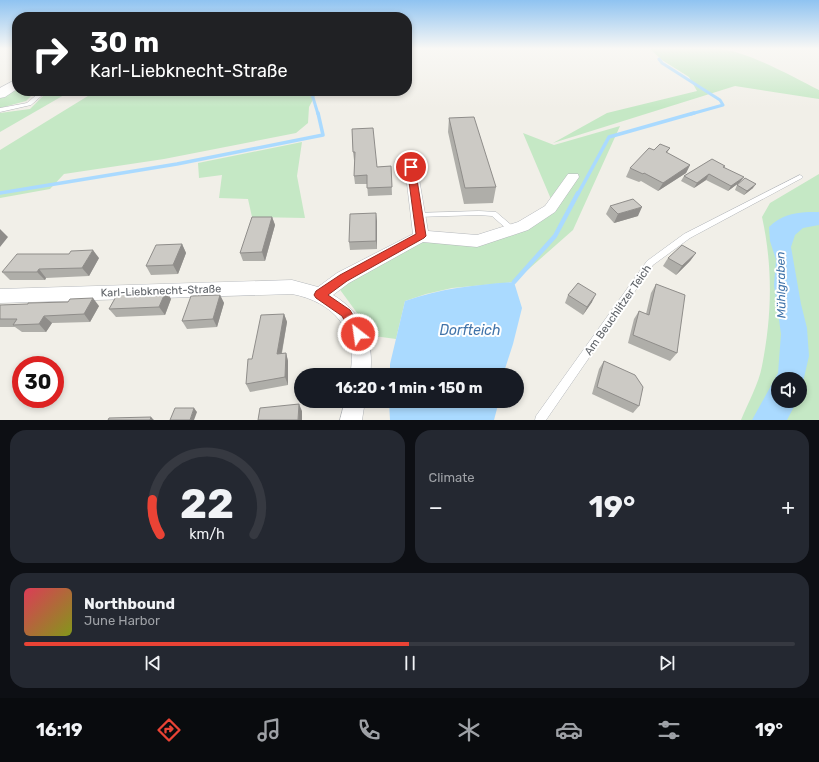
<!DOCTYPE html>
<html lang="en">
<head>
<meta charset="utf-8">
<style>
  body { margin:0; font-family:Rubik,sans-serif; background:#242831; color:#f1f3f6; height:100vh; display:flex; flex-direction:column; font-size:15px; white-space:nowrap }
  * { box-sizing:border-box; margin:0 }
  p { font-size:13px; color:#9ea1a6 }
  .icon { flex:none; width:22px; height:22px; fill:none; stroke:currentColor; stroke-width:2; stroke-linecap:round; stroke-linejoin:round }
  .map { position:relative; height:420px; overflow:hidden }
  .drawer { display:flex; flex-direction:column; gap:10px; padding:10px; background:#0d0f14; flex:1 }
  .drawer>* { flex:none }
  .top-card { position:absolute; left:12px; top:12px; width:400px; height:84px; border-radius:16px; box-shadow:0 2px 6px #0003; background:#202124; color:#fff; overflow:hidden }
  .fabs { position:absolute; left:771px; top:372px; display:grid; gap:8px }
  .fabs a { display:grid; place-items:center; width:36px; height:36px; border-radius:50%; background:#171b24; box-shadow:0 2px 6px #0003; font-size:20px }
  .speed { position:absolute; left:12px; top:356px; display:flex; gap:8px; font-size:20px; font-weight:700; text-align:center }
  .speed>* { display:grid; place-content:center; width:52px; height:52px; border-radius:50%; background:#171b24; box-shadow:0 2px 6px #0003; line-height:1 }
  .speed .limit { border:6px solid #d22; background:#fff; color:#111 }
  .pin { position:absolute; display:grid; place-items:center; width:34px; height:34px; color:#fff; margin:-17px; border:2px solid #fff; border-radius:50%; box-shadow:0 1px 4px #0007 }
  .me { position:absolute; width:44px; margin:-22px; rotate:330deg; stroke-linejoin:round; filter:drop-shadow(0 0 3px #0008) }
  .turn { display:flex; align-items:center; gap:14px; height:84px; padding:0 12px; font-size:18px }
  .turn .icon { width:52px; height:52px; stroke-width:2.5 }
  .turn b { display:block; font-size:28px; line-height:34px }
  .big { font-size:30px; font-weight:700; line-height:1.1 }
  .drawer .card { flex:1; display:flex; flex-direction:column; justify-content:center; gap:6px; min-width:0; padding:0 14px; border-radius:16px; background:#242831 }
  .drawer .dial { align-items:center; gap:0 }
  .dial svg { height:104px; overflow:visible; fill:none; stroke:#363941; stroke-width:7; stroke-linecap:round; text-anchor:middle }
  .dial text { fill:#f1f3f6; stroke:none }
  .song { display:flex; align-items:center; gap:12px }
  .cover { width:48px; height:48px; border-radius:6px; background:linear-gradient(135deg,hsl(350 70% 55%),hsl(70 70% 35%)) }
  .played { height:4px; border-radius:2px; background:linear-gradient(90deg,#ea4335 50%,#363941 50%) }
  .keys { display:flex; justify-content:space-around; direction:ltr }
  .heat { display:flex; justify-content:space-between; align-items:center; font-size:22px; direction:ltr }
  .drawer .tiles { flex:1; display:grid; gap:10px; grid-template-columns:1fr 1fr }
  .card:last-child { grid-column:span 2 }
  .trip { position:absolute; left:294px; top:368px; width:230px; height:40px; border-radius:20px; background:#171b24; box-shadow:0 2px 6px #0003; font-weight:700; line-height:40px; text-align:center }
  .tab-bar { display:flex; height:64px; justify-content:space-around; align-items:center; background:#090b0e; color:#9ea1a6 }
  .tab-bar .icon { width:28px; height:28px }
  .tab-bar .current { color:#ea4335 }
  .tab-bar b { font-size:18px; color:#f1f3f6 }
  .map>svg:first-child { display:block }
  .green { fill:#c5e8c5; fill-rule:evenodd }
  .water { fill:#aadaff }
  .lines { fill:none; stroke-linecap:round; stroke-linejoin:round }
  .stream-far2 { stroke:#aadaff; stroke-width:3 }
  .stream-far1 { stroke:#aadaff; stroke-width:3.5 }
  .stream { stroke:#aadaff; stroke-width:4.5 }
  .lane-casing { stroke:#b5b8bc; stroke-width:1 }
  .street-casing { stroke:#b5b8bc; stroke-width:1 }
  .secondary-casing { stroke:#b6babf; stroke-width:1 }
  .lane { fill:#fff; fill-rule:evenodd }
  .street { fill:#fff; fill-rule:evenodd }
  .secondary { fill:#fff; fill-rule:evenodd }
  .wall { fill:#afaea9 }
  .shaded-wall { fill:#8f8d8a }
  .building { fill:#cccac5; stroke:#8f8d8a }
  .route { fill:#ea4335; stroke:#982c22 }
  .labels { text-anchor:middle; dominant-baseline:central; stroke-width:4; stroke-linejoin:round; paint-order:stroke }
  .street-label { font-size:11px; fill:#5f6368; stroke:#fff }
  .water-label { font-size:12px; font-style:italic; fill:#4174aa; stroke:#fff }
  .near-water-label { font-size:14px; font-style:italic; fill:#4174aa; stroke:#fff }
</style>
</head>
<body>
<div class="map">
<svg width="819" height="420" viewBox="0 0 819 420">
  <rect width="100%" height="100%" fill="#f1efe8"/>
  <!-- green -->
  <path class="green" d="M650 49C673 49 697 47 720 49 750 52 792 77 819 90V99L735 86 553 143 607 113 697 91 689 77 662 60Z
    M17 88V91H36L26 101 0 108V98Z
    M48 91H71L0 132V113L30 109Z
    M96 91H317V92L309 107 308 123 296 133 164 159 64 174 50 189 0 198V150Z
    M620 126 573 230 514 282 452 288 426 294 405 301 396 339 374 336 338 287 421 241 478 246 556 211 523 133 554 145Z
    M302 142 297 176 305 218 252 217 248 199 219 198 222 175 199 178 198 163Z
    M819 174V420H741C748 403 759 383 762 366 772 316 773 267 762 217L770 203ZM778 379H800V401H778Z"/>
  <!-- water -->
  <path class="water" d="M808 212H819V225L803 228 795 235 791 247 801 304 807 328 809 356 800 395V379H778V401H797L787 420H752L778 373 781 334 774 285 776 260 770 241 769 227C780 216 792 213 808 212Z
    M514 282 522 308 513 344 503 375H390V364L405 301C442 288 475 285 514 282Z
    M389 401H499L494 420H390Z"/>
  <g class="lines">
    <!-- stream-far2 -->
    <path class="stream-far2" d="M659 59 662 63 720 100 723 105 691 114
      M311 91 318 114"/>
    <!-- stream-far1 -->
    <path class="stream-far1" d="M0 193 177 164 323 135 318 113
      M578 194 609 137 694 113"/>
    <!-- stream -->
    <path class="stream" d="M514 282 555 236 578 193"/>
    <!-- lane casing -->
    <g class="lane-casing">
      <path id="lane" d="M41 91H47L31 105 0 112V108L27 103Z
        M800 175 803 177 802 178 690 238 653 265 546 420H535L536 416 647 261 684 234Z
        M479 211 496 212 516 229 515 231H509L492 216 479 215 417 217 413 215 417 213Z"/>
    </g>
    <!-- street casing -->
    <g class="street-casing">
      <path id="street" d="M411 163 415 164 417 167 428 231 477 235 518 222 545 206 568 174H578L579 177 555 212 528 230 477 247 423 242 349 283 333 295C362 312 375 342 370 375H350C359 331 334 302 292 294L0 303V289L292 280 318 287 337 273 413 234 405 167 407 164Z
        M345 401H365L362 420H340Z"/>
    </g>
    <!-- secondary casing -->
    <g class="secondary-casing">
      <path id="secondary" d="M17 79V89L5 97 0 98V88Z"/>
    </g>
    <!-- lane -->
    <use href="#lane" class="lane"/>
    <!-- street -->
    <use href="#street" class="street"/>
    <!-- secondary -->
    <use href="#secondary" class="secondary"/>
  </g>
  <!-- wall -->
  <path class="wall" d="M449 118 496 187 493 203 464 204 448 132Z
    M352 129 377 167 391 166 392 195 368 196 367 184H355L354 176 355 160H354L353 152Z
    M670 148 667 153 690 165 686 173 658 191 641 181 639 182 626 177 630 168 654 150Z
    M724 167 740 182 728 191 706 180 694 188 681 181 684 176Z
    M737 185 753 188 744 195 735 190Z
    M610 206 638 216 614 223 606 214Z
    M376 213 377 249 350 250 349 242Z
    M272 217 275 225 265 261H243L240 253Z
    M182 244 186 253 178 274 151 275 146 266Z
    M696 253 690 261 676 275 663 266 668 258Z
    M99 258 89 276 46 278 45 280H10L2 272Z
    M656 284 677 353 670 361 628 343 634 319 639 311 646 314 651 293Z
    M166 291 171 299 165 315 116 317 109 309Z
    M220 295 224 303 217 327 187 329 182 321Z
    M568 295 592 302 583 315 565 303Z
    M0 305 99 306 90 322 52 323 46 332H22L15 327H0Z
    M284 314 287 322 282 353H286L288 361V385L250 392 246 384 252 359Z
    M604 361 639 406 633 413 592 394 599 369Z"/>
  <!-- shaded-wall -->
  <path class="shaded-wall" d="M690 165 686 173 658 191 663 183Z
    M709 174 706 180 694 188 697 183Z
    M744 177 740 182 728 191 731 186Z
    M756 184 753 188 744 195 747 191Z
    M642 207 638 216 614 223 618 214Z
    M376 213 377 221V249L376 241Z
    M272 217 275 225 265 261 262 252Z
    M0 229 8 237 0 247Z
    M182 244 186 253 178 274 173 265Z
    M93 250 99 258 89 276 82 268Z
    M696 253 690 261 676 275 682 266Z
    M39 269 46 278 45 280 37 272Z
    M166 291 171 299 165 315 159 307Z
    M596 294 592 302 583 315 587 307Z
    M220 295 224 303 217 327 213 319Z
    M93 298 99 306 90 322 84 314Z
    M284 314 287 322 280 362 277 354Z
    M44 316 52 323 46 332 39 324Z
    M286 353 288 361V385L285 377Z
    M299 404 302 411V420H298Z
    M194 408 197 412 194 420H190Z
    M151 417 154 420H150Z"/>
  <!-- building -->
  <path class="building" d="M474 117 496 187 465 188 449 118Z
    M373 128 377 167 391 166 392 187 367 188V175L354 176 355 152H353L352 129Z
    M660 144 670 148 666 152 690 165 663 183 644 173 643 174 630 168 649 148 654 150Z
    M712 159 725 166 723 167 744 177 731 186 709 174 697 183 684 176Z
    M745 178 756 184 747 191 737 185Z
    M633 199 642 207 618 214 610 206Z
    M376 213V241L349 242 350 214Z
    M252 217H272L262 252 240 253Z
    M182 244 173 265 146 266 156 245Z
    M682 245 696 253 682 266 668 258Z
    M93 250 82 268 39 269 37 272H2L17 254H69L71 251Z
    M578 283 596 294 587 307 568 295Z
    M656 284 685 295 677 353 633 335 639 311 649 315Z
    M166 291 159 307 109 309 118 293Z
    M220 295 213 319 182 321 191 296Z
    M93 298 84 314 44 316 39 324 13 325 17 319H0V305L28 304V303L68 302 70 299Z
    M284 314 277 354 286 353 285 377 246 384 248 359H252L261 315Z
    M604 361 635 375 643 387 639 406 597 387Z
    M299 404 298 420H258L260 408Z
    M175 408H194L190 420H170Z
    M151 417 150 420H108L109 418Z"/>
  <!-- sky -->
  <linearGradient id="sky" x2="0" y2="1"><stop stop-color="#8fc3f1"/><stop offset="0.45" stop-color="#f9f8f5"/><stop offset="1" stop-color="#f9f8f5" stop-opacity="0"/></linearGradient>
  <rect width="819" height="108" fill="url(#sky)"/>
  <!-- route -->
  <path class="route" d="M409 165H414L415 167 426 236 424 238 347 281 328 295 350 310 364 334 362 338 358 340 354 338 342 316 316 298 314 295 316 291 340 275 416 234 407 167Z"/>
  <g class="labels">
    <!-- street labels -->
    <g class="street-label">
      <text transform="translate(161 291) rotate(-2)">Karl-Liebknecht-Straße</text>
      <text transform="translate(618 310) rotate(-55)">Am Beuchlitzer Teich</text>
    </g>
    <!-- water labels -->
    <g class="water-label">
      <text transform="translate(781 285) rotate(-91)">Mühlgraben</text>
    </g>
    <!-- near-water labels -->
    <g class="near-water-label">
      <text x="470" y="330">Dorfteich</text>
    </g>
  </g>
</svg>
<div class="fabs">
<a><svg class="icon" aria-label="sound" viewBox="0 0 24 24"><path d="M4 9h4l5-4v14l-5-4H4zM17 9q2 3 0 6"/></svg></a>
</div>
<div class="speed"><div class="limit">30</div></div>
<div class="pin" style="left:411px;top:167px;background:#d93025"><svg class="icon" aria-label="arrive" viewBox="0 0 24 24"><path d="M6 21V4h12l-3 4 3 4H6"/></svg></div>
<svg class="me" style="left:358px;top:334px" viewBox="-20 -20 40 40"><circle r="17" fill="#ea4335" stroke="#fff" stroke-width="3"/><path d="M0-11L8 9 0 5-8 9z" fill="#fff"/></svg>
<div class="trip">16:20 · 1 min · 150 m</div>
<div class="top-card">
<div class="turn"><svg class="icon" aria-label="right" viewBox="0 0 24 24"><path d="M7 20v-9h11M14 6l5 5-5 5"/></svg><div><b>30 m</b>Karl-Liebknecht-Straße</div></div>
</div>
</div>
<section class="drawer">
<div class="tiles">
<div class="card dial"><svg viewBox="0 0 100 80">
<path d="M14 69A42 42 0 1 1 86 69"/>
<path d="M14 69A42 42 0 0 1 8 42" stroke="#ea4335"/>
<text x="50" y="56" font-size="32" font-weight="700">22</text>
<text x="50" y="72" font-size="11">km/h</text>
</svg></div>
<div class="card"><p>Climate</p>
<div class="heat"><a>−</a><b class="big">19°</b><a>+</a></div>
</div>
<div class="card">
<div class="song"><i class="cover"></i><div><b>Northbound</b><p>June Harbor</p></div></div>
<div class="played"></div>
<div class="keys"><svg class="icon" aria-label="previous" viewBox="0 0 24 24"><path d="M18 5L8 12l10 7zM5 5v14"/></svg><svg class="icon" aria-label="pause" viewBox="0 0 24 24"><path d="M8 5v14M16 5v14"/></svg><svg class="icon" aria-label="next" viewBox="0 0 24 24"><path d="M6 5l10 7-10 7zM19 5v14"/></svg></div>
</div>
</div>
</section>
<nav class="tab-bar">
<b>16:19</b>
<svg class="icon current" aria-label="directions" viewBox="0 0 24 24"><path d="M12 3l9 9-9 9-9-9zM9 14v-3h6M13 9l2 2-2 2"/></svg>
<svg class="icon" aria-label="music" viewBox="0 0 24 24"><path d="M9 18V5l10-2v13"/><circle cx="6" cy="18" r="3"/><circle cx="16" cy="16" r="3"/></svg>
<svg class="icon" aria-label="phone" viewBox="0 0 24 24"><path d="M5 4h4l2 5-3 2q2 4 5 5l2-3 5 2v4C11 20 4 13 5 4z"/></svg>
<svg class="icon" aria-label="climate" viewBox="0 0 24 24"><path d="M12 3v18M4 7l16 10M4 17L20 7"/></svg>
<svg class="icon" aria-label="car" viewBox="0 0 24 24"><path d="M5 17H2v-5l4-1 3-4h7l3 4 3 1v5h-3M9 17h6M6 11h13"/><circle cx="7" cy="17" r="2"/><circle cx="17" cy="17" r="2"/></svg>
<svg class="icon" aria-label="filters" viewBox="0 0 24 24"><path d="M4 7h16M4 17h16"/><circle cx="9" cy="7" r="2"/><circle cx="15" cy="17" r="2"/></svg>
<b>19°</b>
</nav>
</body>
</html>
